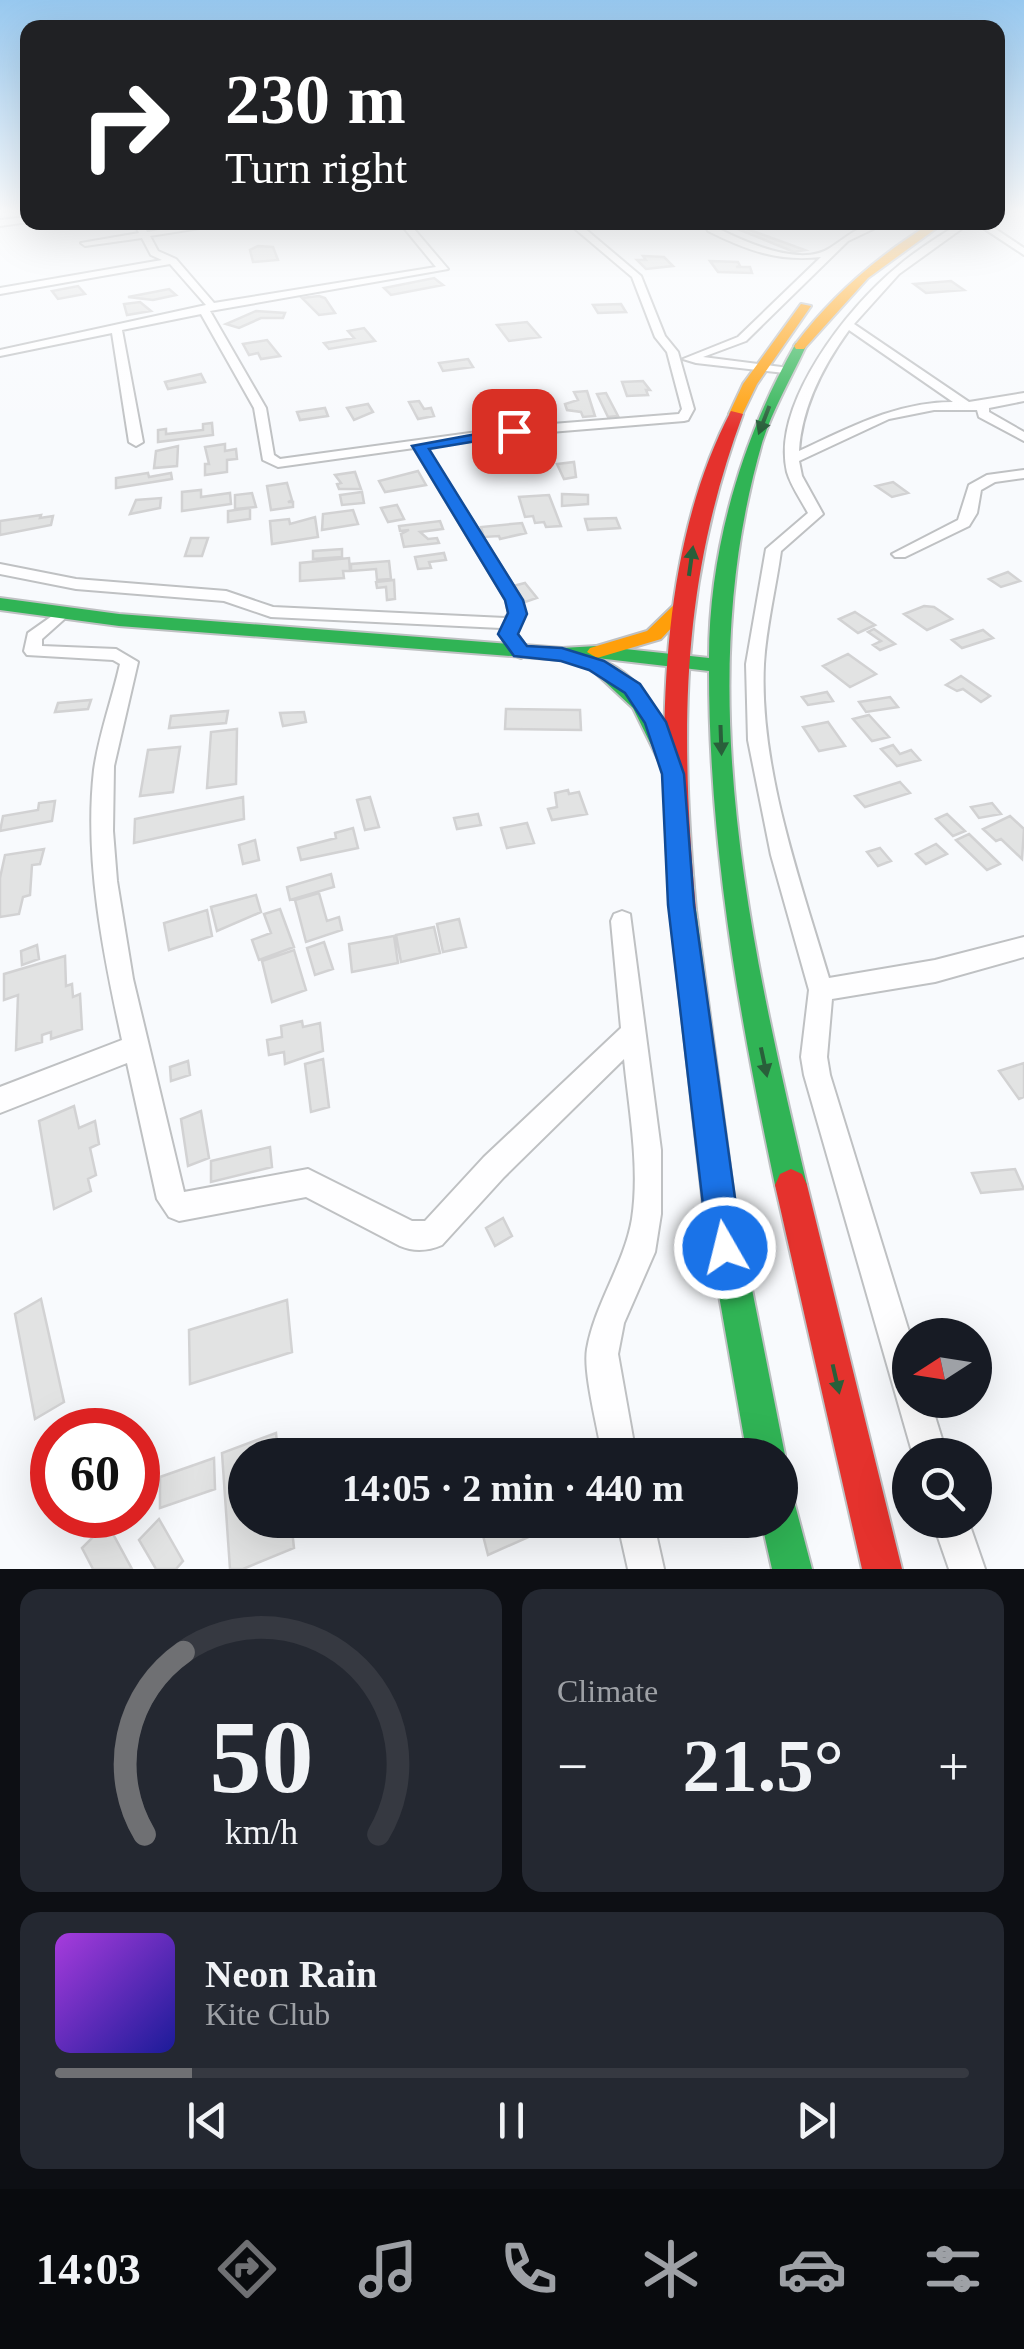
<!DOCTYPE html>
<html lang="en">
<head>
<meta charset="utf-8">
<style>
  body { margin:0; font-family:"Times New Roman",serif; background:#242831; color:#f1f3f6; height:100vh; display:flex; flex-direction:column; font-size:38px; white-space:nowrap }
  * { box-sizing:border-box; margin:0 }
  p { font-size:32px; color:#9ea1a6 }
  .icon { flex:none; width:55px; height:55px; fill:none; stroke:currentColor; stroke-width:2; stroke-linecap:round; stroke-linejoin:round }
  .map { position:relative; height:1569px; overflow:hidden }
  .details { display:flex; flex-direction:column; gap:20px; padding:20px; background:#0d0f14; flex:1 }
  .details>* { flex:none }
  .top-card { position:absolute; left:20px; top:20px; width:985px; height:210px; border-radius:20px; box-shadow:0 10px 40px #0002; background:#202124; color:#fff; overflow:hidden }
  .needle { width:65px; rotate:258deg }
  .buttons { position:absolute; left:892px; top:1318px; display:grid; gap:20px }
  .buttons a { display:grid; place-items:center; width:100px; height:100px; border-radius:50%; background:#171b24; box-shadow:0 10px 40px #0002; font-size:50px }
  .speed { position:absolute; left:30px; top:1408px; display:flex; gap:20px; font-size:50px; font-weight:700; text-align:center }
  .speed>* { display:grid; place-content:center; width:130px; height:130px; border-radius:50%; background:#171b24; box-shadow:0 10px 40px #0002; line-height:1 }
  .speed .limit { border:15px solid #d22; background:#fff; color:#111 }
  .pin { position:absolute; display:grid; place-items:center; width:85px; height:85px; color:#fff; margin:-42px; border-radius:20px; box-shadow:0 5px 15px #0006 }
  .me { position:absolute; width:110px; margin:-55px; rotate:352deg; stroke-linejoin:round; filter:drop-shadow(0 0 8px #0008) }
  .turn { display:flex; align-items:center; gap:35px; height:210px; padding:0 40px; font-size:45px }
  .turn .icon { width:130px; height:130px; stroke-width:2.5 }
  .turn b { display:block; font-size:70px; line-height:85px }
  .big { font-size:75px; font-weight:700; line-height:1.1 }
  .details .card { flex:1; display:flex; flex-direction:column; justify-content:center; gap:15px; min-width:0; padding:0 35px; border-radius:20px; background:#242831 }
  .details .dial { align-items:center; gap:0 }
  .dial svg { height:260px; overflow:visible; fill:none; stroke:#363941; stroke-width:7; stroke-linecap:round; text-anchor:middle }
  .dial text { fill:#f1f3f6; stroke:none }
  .song { display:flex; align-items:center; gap:30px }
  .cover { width:120px; height:120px; border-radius:15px; background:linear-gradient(135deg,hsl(280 70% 55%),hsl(240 70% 35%)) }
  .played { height:10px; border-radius:5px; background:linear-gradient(90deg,#6f7073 15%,#363941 15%) }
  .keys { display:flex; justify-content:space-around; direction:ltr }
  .heat { display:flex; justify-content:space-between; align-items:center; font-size:55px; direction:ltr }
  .details .tiles { flex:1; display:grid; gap:20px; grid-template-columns:1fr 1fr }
  .card:last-child { grid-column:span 2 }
  .trip { position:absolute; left:228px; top:1438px; width:570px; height:100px; border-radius:50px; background:#171b24; box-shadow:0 10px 40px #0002; font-weight:700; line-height:100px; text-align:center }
  .tabs { display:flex; height:160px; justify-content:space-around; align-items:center; background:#090b0e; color:#9ea1a6 }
  .tabs .icon { width:70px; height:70px }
  .tabs .on { color:#6f7073 }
  .tabs b { font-size:45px; color:#f1f3f6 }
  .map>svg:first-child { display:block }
  .building { fill:#e2e3e3; stroke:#d2d2d3; stroke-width:2.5 }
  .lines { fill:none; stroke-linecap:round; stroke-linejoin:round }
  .street-casing { stroke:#bfc1c3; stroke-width:4 }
  .fast-casing { stroke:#bfc1c3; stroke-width:4 }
  .slow-casing { stroke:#bfc1c3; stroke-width:4 }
  .jam-casing { stroke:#bfc1c3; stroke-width:4 }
  .street { fill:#fefeff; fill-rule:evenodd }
  .fast { fill:#30b455; fill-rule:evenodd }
  .slow { fill:#ff9f0a; fill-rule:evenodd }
  .jam { fill:#e5322d; fill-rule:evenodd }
  .oneway { fill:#295f3a }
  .route { fill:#1a73e8; stroke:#114b97; stroke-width:2.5 }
</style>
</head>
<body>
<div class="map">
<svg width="1024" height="1569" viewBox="0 0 1024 1569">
  <rect width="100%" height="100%" fill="#f8fafd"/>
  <!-- building -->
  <path class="building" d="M742 225 749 228 747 229 805 250 794 252 733 227Z
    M258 246 273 247 278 260 253 262 250 250Z
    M643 256 664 257 673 266 646 269 637 260H646Z
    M710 261 738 262 740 266 736 267H750L752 273 718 272Z
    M434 278 443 285 391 295 384 288Z
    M951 281 964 290 926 293 914 284Z
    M78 286 85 294 58 299 52 291Z
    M169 289 176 295 153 300 128 297Z
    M319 296 325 298 335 313 319 315 302 298Z
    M140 302 151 311 127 315 124 304Z
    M621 304 626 312 598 313 593 305Z
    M256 311 285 313 283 318H261L239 328 226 324Z
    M527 322 540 337 509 341 497 325Z
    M364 328 375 341 329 349 324 343 354 338 348 331Z
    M267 340 280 356 261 359 258 353 249 355 243 344Z
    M468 359 473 367 443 371 439 363Z
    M201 374 205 382 168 389 165 382Z
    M643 381 650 390H646L648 395 627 396 622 382Z
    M587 391 595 416 583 417 581 412 567 410 565 404 578 400 574 392Z
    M606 393 618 416 608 417 597 394Z
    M419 401 424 409 431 408 434 416 418 419 409 402Z
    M368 404 373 412 354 420 347 408Z
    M325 408 328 416 300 420 297 412Z
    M212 423 213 435 158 442V430L166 429V434L203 430V424Z
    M519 438 521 442 515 443 517 446 494 449 490 441Z
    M225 444V451L236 449 237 459 227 460V472L205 475V464H209L205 447Z
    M178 446 177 466 154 468 156 451Z
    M574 462 576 477 564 479 557 464Z
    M418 471 426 485 385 492 379 481Z
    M355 472 361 489H339L337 484 341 483 335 475Z
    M148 473 149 477 171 473 172 479 116 488V478Z
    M893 482 908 493 892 497 876 486Z
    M287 483 292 500 288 502H293V507L271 510 267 486Z
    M201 490V497L230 493 231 504 182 511V492Z
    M362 492 364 503 342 505 340 495Z
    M252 493 256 507 235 509V495Z
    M562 494 588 495V504L562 506Z
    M549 495 561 526 546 527 544 522 535 523 533 516 525 517 519 497Z
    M161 498 160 508 130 514 136 500Z
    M397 505 404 519 388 522 381 508Z
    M250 508V519L228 522V511Z
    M353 510 358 524 322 530 323 514Z
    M41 515 40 518 53 516 51 525 0 535V521Z
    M315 517 318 537 272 544 270 521 289 519 290 524Z
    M616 518 620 528 588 530 585 519Z
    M440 521 443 529 420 532 428 539 437 538 439 543 404 547 401 534 409 530 400 531 399 526Z
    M522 523 526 533 500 539 499 536 484 537 481 527Z
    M191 538H208L202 556H185Z
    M342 549V557L313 559V551Z
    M444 553 446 560 429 562 431 568 418 569 415 557Z
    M349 558 350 571H343L344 578 300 581V563Z
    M389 561 391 579 377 580 376 569 351 571V564Z
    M1008 572 1020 581 1001 587 989 579Z
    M394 580 395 599 387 600 386 587 377 588 376 582Z
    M525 583 537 598 525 602 513 586Z
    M924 606 934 607 952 619 927 630 904 614Z
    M855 612 875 625 858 633 839 619Z
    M874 629 895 644 880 650 873 645 881 641 868 632Z
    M983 630 993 638 962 648 952 640Z
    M848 654 876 674 850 687 823 666Z
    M961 676 990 696 981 702 963 689 957 691 946 685Z
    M827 692 833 701 808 705 802 697Z
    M890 697 898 707 866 712 859 702Z
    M91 700 88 709 55 712 58 703Z
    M506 709 580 710 581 730 505 729Z
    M228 711 226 723 169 728 171 716Z
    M304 712 306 722 283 726 280 713Z
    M869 715 889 737 872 741 853 719Z
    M828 722 845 746 819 751 803 727Z
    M237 729 236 784 207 788 211 732Z
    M893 745 900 754 911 750 920 760 897 766 881 749Z
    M180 747 173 792 140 796 148 750Z
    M900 782 910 793 865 807 855 796Z
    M568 790 569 794 579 792 587 814 552 820 548 809 557 807 555 793Z
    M243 797 244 819 134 843 135 819Z
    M370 797 379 827 365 830 357 800Z
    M55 801 52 821 0 831 3 816 38 810 39 803Z
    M992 803 1001 814 979 818 971 807Z
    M478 814 481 825 457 829 454 818Z
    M947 814 965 831 953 836 936 819Z
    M1010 816 1024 829 1022 859 1001 839 996 841 983 829Z
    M527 823 534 843 507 848 501 828Z
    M353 828 358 848 301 860 298 848 336 838 335 833Z
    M969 834 1000 864 987 870 956 840Z
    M255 840 259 860 243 864 239 845Z
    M936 844 947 854 926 864 916 854Z
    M880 848 891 861 878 866 867 852Z
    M44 849 40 864 32 865 30 895 23 897 19 914 0 917V878L5 855Z
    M331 874 334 887 290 900 287 887Z
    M319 893 327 921 339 917 342 930 306 942 295 900Z
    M256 895 261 912 217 931 211 907Z
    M280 909 294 947 259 960 252 940 271 933 264 914Z
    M207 910 212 936 169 950 164 923Z
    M459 919 466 947 443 952 437 924Z
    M434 927 440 953 401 962 396 935Z
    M394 936 398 963 352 972 349 944Z
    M324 942 333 969 315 975 307 948Z
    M37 945 39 959 22 965 21 951Z
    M294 950 306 990 272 1002 262 961Z
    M65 956 66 986 72 984 73 997 80 994 82 1029 51 1039V1032L42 1035V1042L16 1050 18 995 4 1000V974Z
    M302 1021 303 1027 320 1023 323 1051 285 1064 284 1052 269 1055 267 1040 282 1037 281 1026Z
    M323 1059 329 1107 311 1112 305 1064Z
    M188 1061 190 1075 171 1081 170 1067Z
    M1024 1063V1097L1019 1099 999 1071Z
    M74 1106 79 1128 95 1121 99 1144 90 1148 96 1175 88 1179 91 1191 54 1209 39 1121Z
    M201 1111 209 1158 188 1166 181 1119Z
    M270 1147 272 1167 211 1182V1161Z
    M1015 1169 1024 1189 981 1193 972 1173Z
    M503 1218 512 1236 495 1246 486 1228Z
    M41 1299 64 1402 35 1419 15 1314Z
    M287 1300 292 1352 190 1384 189 1330Z
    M276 1433 278 1455H245V1520H255V1530L291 1520 294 1548 243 1569H230L222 1453Z
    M214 1458 215 1489 160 1508V1477Z
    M159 1519 183 1561 176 1569H156L139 1540Z
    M479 1520H529L533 1535 488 1555Z
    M107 1523 132 1569H93L82 1548Z"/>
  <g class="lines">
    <!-- street casing -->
    <g class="street-casing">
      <path id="street" d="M28 217V222L0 226V220Z
        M134 222H143L147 232 211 222H237L150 236 158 251 176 259 214 303 436 267 399 222H408L448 269 210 311 266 408 274 455 280 459 514 427 679 414 682 409 667 352 655 337 632 277 567 222H577L641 276 665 336 678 352 694 409 688 420 684 421 514 435 426 447 522 600 525 614 518 624 517 634 530 652 521 658C511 655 499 638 501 628L271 617 224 601 76 589 0 574V564L76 579 226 591 273 607 505 618 509 614 506 600 414 448 278 467 263 460 254 408 201 314 122 330 143 442 136 446 129 442 112 333 0 356V350L206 305 170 264 0 294V288L162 260 151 255 142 238 85 246 81 243 139 233Z
        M704 222H712L715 227C743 241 800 268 830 248 850 235 862 222 888 222L848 241 746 341 703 357 789 368V372L785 373 696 363 683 359 738 337 821 257C778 262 746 250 708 231Z
        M961 222H971L899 274 854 324 969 402 1024 393V401L989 408V412L1024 432V441L979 417 977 410H934L889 419 799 461 802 476 823 514 781 551C776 588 766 627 764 664 759 767 800 880 829 978L935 960 1024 937V957L935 982 832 999 827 1057 830 1075 910 1335V1400H930L947 1455H913L804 1075 801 1057 809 990 771 855 748 740 746 664 766 549 808 513C801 500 791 486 787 472 771 404 848 307 897 267 916 250 939 237 961 222ZM849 330 953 402C896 402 849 428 799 451 802 406 823 366 849 330Z
        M974 222H985L1024 248V255Z
        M1024 470V478L995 482 981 490 977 513 969 526 905 557H895L892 554 958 520 969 485 987 475Z
        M62 609 70 614 42 639V646L116 649 138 662 114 766 113 831 117 881 133 979 184 1192 308 1169 412 1221H425L484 1157 621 1028 611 921 614 914 622 911 630 914 661 1150V1214L655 1252 624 1323 618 1354 636 1455H602C598 1428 583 1373 587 1349 595 1303 624 1265 632 1219 640 1167 629 1110 624 1059L504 1177 442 1245C428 1251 414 1252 400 1246L306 1197 179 1221 169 1217 157 1199 127 1063 0 1113V1087L122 1040C103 953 84 859 94 770 99 734 112 700 120 664L113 660 27 655 24 651 28 633Z
        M617 1520H653L664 1569H628Z
        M932 1520H968L985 1569H949Z"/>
    </g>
    <!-- fast casing -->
    <g class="fast-casing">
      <path id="fast" d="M796 343 806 346C792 377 772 410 762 443 691 688 750 943 807 1185L802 1196 791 1201 780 1196 775 1185C739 1014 709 846 709 671L597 658 562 660 119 626 0 610V598L119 614 562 648 597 646 709 658C709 549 742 438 796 343Z
        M597 659C639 671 663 718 678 755L675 761H659L633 708 587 665Z
        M683 899 692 902 696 910 735 1204 785 1455 780 1467V1455H747L703 1204 670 910 674 902Z
        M780 1495 794 1501 812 1569H772L761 1520H780Z"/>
    </g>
    <!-- slow casing -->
    <g class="slow-casing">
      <path id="slow" d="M933 222H945L868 278 804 349H796L794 346C832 295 879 255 933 222Z
        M801 304 811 306 757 384 741 417H731L729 414 743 384Z
        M684 599 693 605 661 639 597 658 587 652 590 648 647 631 678 601Z"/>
    </g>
    <!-- jam casing -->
    <g class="jam-casing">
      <path id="jam" d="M731 411 743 414C680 584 680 732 696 910L692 918 683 921 674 918 670 910C660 749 654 558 731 411Z
        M791 1169 802 1174 807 1185 902 1569H862L775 1185 780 1174Z"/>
    </g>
    <!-- street -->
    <use href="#street" class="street"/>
    <!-- fast -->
    <use href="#fast" class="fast"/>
    <!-- slow -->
    <use href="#slow" class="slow"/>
    <!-- jam -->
    <use href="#jam" class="jam"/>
  </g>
  <!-- one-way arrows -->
  <defs><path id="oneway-solid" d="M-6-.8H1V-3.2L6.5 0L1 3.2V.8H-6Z" transform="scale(2.5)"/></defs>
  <g class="oneway">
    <use href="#oneway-solid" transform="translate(764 420) rotate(111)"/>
    <use href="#oneway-solid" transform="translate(691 561) rotate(-82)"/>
    <use href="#oneway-solid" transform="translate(721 740) rotate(88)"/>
    <use href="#oneway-solid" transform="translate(764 1062) rotate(78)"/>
    <use href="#oneway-solid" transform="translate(836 1379) rotate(77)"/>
  </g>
  <!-- sky -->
  <linearGradient id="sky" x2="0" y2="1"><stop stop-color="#97c8ef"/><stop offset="0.49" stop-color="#fcfdfe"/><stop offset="1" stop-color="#fcfdfe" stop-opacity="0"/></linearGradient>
  <rect width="1024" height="430" fill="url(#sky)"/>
  <!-- route -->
  <path class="route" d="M514 427 522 431 519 434 429 449 523 600 527 614 518 634 527 646 562 648 604 661 640 684 666 722 684 774 694 905 742 1248 737 1260 725 1265 713 1260 708 1248 668 905 662 774 645 723 625 693 589 670 561 661 514 656 498 634 508 613 505 600 412 446Z"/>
</svg>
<div class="buttons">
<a><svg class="needle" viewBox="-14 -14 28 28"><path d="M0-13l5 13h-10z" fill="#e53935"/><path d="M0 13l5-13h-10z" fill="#9ea1a6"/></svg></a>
<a><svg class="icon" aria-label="search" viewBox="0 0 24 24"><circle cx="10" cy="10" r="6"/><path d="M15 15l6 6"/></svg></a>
</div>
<div class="speed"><div class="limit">60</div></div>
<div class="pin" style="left:514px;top:431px;background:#d93025"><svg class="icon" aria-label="arrive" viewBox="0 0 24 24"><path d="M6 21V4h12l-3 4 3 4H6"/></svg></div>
<svg class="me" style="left:725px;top:1248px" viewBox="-20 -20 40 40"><circle r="17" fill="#1a73e8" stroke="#fff" stroke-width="3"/><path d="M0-11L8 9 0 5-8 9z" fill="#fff"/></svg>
<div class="trip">14:05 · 2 min · 440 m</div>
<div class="top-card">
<div class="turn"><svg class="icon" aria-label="right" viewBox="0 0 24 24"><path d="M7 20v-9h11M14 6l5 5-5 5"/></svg><div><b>230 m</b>Turn right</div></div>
</div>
</div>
<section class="details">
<div class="tiles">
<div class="card dial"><svg viewBox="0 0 100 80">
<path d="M14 69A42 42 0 1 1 86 69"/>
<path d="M14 69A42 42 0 0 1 26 13" stroke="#6f7073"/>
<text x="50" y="56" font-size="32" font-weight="700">50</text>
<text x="50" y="72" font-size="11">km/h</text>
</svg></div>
<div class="card"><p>Climate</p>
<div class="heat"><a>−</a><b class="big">21.5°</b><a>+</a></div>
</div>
<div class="card">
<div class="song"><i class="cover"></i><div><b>Neon Rain</b><p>Kite Club</p></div></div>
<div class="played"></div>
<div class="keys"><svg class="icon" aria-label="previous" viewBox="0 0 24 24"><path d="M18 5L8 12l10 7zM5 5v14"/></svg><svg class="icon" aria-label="pause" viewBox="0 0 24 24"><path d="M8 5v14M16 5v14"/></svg><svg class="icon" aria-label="next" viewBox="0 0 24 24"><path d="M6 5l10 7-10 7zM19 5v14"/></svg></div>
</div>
</div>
</section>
<nav class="tabs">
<b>14:03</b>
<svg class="icon on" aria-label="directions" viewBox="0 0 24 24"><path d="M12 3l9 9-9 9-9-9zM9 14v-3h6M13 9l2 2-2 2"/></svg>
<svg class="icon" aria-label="music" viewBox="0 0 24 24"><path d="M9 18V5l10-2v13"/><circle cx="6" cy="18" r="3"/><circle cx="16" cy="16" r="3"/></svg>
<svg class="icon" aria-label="phone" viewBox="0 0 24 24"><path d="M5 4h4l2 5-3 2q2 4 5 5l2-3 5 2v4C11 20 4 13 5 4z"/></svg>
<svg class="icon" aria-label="climate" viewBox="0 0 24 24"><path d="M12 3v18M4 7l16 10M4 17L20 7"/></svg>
<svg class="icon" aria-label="car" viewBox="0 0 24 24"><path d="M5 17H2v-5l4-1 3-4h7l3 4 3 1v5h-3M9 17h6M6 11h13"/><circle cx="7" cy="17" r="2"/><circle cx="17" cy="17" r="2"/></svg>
<svg class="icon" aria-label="filters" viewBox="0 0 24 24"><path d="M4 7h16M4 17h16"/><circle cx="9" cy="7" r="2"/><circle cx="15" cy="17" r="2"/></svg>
</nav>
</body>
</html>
